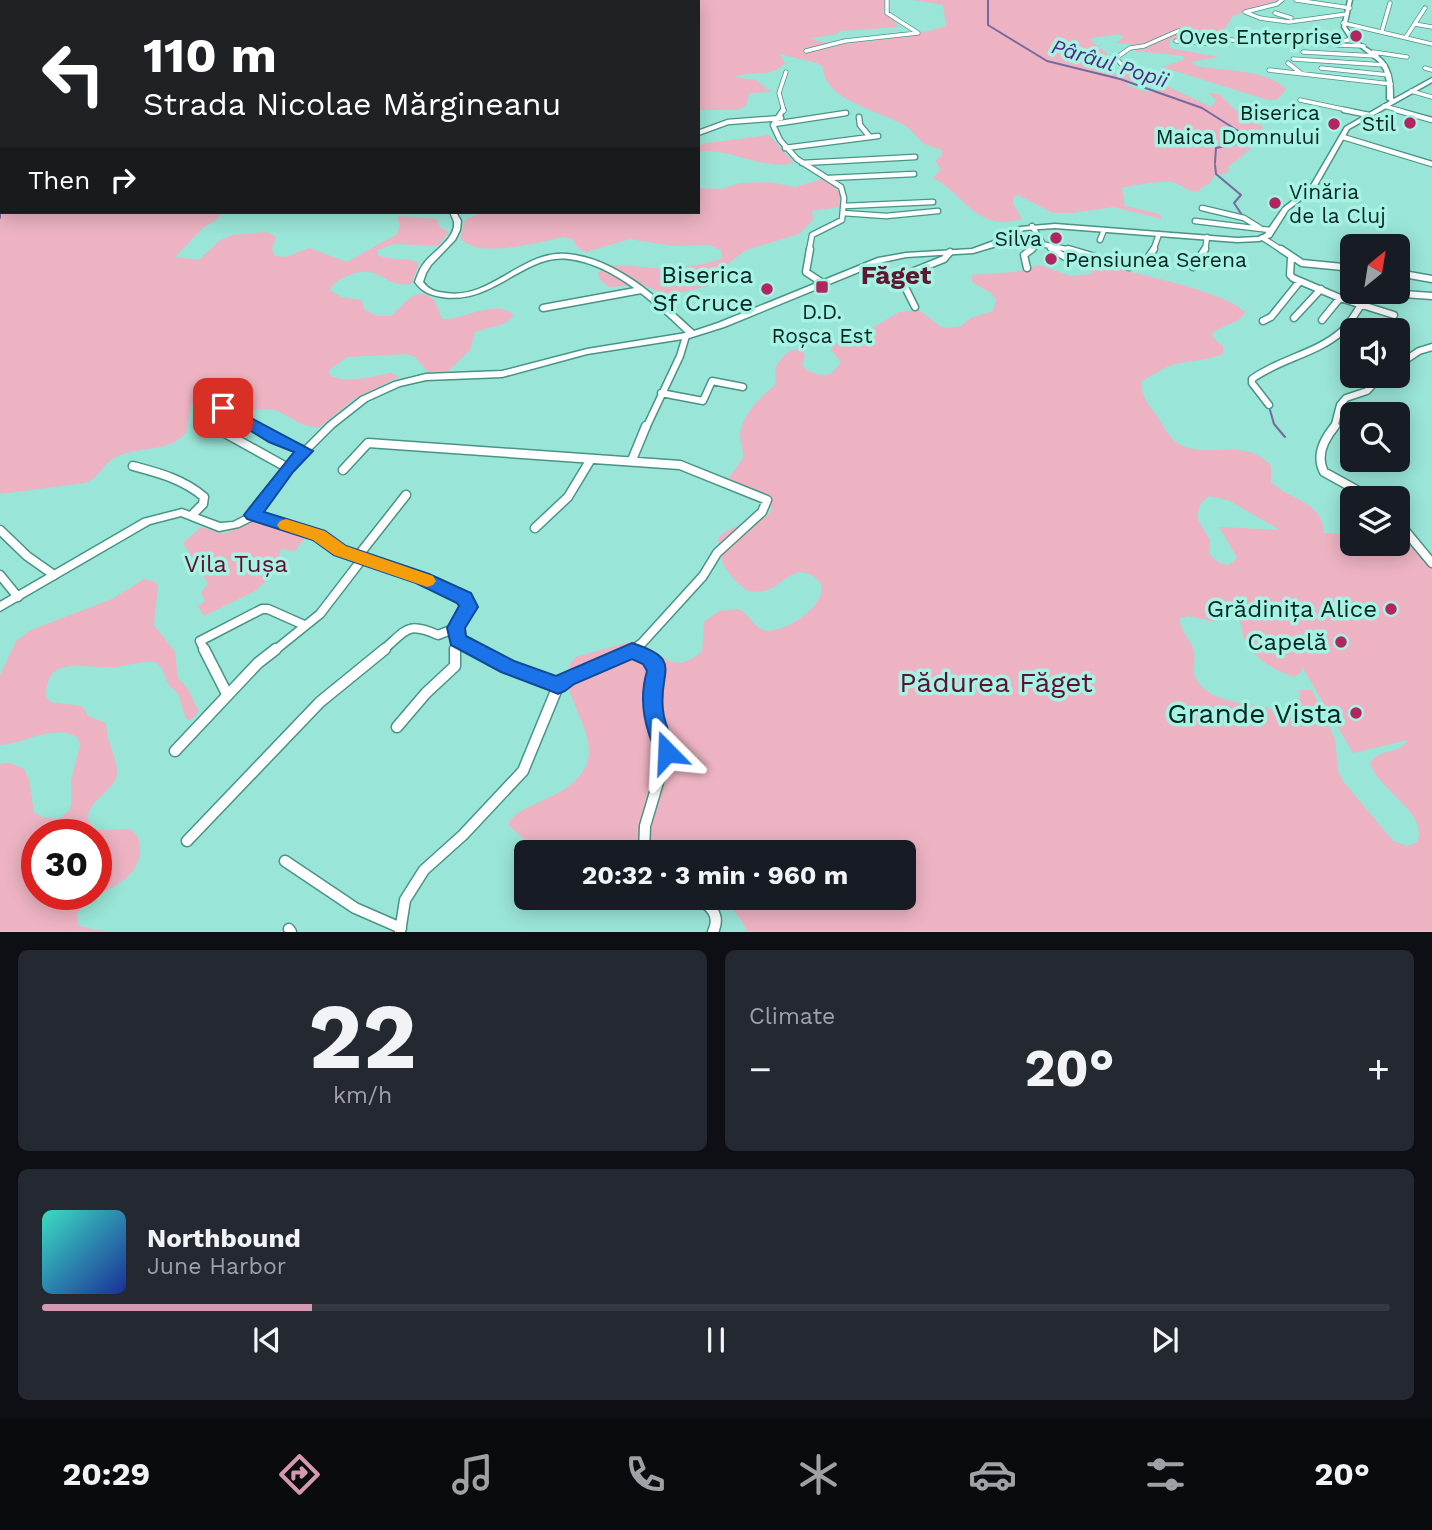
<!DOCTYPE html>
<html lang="en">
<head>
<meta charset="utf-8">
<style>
  body { margin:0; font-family:"Work Sans",sans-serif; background:#242831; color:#f1f3f6; height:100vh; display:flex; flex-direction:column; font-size:26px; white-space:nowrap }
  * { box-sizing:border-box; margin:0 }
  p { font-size:23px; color:#9ea1a6 }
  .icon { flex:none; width:38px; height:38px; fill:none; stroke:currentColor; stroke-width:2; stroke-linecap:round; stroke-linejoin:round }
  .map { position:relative; height:932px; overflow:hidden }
  .side { display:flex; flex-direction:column; gap:18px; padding:18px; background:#0d0f14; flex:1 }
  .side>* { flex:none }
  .guide { position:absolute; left:0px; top:0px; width:700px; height:214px; box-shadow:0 4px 18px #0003; background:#202124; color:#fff; overflow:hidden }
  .needle { width:46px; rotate:30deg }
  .buttons { position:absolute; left:1340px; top:234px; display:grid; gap:14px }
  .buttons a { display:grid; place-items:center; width:70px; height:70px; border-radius:10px; background:#171b24; box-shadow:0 4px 18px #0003; font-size:35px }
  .speed { position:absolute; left:21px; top:819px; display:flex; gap:14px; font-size:35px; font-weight:700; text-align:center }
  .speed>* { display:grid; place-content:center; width:91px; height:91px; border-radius:50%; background:#171b24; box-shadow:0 4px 18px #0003; line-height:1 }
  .speed .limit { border:10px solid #d22; background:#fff; color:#111 }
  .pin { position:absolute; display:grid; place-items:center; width:60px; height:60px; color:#fff; margin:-30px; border-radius:14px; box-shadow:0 4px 10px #0006 }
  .me { position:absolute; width:77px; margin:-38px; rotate:339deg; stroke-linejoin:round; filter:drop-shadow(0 0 5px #0008) }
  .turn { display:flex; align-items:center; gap:24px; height:147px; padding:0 28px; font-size:32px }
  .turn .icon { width:91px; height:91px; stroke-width:2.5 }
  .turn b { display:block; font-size:49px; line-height:60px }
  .then { display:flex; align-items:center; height:66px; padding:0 28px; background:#0003; gap:14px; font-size:26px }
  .big { font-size:52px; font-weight:700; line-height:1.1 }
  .side .tile { flex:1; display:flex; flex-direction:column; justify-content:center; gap:10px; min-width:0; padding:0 24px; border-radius:10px; background:#242831 }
  .side .dial { align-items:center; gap:0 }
  .dial b { font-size:91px; line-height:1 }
  .song { display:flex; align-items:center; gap:21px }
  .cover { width:84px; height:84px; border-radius:10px; background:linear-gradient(135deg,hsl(170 70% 55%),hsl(230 70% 35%)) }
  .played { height:7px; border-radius:4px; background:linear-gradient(90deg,#d597b2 20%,#363941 20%) }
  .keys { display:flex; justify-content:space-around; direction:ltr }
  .heat { display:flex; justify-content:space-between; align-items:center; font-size:38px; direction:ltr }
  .side .tiles { flex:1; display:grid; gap:18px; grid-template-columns:1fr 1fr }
  .tile:last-child { grid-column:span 2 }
  .trip { position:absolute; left:514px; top:840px; width:402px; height:70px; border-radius:10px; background:#171b24; box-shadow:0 4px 18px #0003; font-weight:700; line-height:70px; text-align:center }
  .menu { display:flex; height:112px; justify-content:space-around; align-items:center; background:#090b0e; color:#9ea1a6 }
  .menu .icon { width:49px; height:49px }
  .menu .on { color:#d597b2 }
  .menu b { font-size:32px; color:#f1f3f6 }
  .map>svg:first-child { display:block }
  .green { fill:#edb3c2; fill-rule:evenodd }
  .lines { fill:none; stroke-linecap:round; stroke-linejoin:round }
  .stream { stroke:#756a9f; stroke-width:2 }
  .street-far4-casing { stroke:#489487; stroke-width:5 }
  .street-far3-casing { stroke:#489487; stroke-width:7 }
  .street-far2-casing { stroke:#489487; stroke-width:9 }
  .street-far1-casing { stroke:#489487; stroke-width:11 }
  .street-casing { stroke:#489487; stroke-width:13 }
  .secondary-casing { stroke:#489487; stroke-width:3 }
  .street-far4 { stroke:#fff; stroke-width:3.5 }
  .street-far3 { stroke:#fff; stroke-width:4.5 }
  .street-far2 { stroke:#fff; stroke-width:6 }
  .street-far1 { stroke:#fff; stroke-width:8 }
  .street { stroke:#fff; stroke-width:10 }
  .secondary { fill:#fff; fill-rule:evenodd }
  .route { fill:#1a73e8; stroke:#114b97; stroke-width:2 }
  .slow { fill:#f59e0b }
  .poi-dot { fill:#b22660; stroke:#a6f3e4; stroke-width:2.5 }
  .labels { text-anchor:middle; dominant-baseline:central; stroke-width:7; stroke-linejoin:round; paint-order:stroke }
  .far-poi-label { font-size:21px; fill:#032520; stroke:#a6f3e4; text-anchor:end }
  .far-water-label { font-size:21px; font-style:italic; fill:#502580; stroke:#a6f3e4 }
  .poi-label { font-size:24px; fill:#032520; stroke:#a6f3e4; text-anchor:end }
  .park-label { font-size:24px; fill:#621032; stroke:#a6f3e4 }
  .far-district-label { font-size:26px; font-weight:bold; fill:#5b1932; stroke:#a6f3e4 }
  .near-park-label { font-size:28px; fill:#621032; stroke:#a6f3e4 }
  .near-poi-label { font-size:28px; fill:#032520; stroke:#a6f3e4; text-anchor:end }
</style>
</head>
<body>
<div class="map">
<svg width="1432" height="932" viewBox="0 0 1432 932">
  <rect width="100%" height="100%" fill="#99e5d7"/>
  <!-- green -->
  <path class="green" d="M0 0H886L883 12 893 19 898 27 841 31 834 35 810 38C833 51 920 35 946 26L943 5 913 0H1278L1233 16 1217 40 1186 36 1170 40 1169 48 1219 57 1191 62 1196 66C1223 71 1266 69 1286 89L1277 100H1268L1162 67 1183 60 1184 56 1136 51 1131 44 1116 43 1123 37 1119 34 1092 38 1091 41 1108 54 1102 62 1109 69 1102 73 1147 74 1151 77 1149 82 1126 83C1133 90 1149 93 1159 92L1156 86H1167L1211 107 1216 100 1208 93 1219 94 1243 117 1262 126 1264 133 1259 138 1260 144C1245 150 1243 158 1228 166L1229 172 1214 176 1210 183 1201 188 1199 192C1187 192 1183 185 1172 182 1166 180 1129 186 1122 188L1125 206 1160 214 1162 219 1113 207 1072 213H1053L1018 195 1013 197V204L1022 219C975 232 966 195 933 178L941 169 935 161 942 155V150C937 148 931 147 927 145 919 141 914 132 907 127 883 111 823 101 823 67L817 63 779 54 785 63C771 79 751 70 734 77L756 80 771 92 749 93 746 106 737 110H698V2H2V212H221L218 219 204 227 175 257 199 260 219 241 231 235 267 232 276 237 272 250 275 256 286 257 309 248 347 262 397 234 400 224 397 219 399 216 437 219 440 227 449 232 438 246 394 244 378 250V255C390 262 406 256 419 263L412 283C386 291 381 261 347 276 339 280 334 282 330 290L341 297 362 300 364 309 377 316H391C402 307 416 283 433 299 438 305 438 313 443 319 466 320 493 298 514 315L506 323 475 332 470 350 447 372H428L415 357 406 354 347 357 329 370 330 376C352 384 371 376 392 373L399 377 354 399 320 427C302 429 290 415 274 410 265 408 256 411 247 408 225 402 215 387 191 405L186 433C167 454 137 445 114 458 102 465 99 478 85 483L0 494Z
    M769 135 794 163C762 171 730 147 698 152V146L706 143Z
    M826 178C835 186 844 195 840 207L812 211 813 220 799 234 746 250 721 269 722 281 719 284 668 295 643 285 609 287 600 280 598 273C612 260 634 267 651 268 666 269 710 265 722 258L721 250 709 245 673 246 630 239 586 252 579 249 572 239 563 237C538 242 478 260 460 238L465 220 482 212H698V188L722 189 740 183 769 182 795 187Z
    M1076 254C1090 257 1099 263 1111 267 1141 275 1226 292 1245 312 1239 325 1221 324 1212 334L1213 338 1223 346V354C1207 361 1189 360 1172 365 1170 365 1145 379 1142 381 1140 394 1148 405 1156 415 1163 424 1168 438 1179 444 1206 460 1246 436 1271 466V482C1290 501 1322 500 1324 533L1353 534V544H1398V536L1406 537 1432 565V931H747L740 918 722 898H905V852H539L508 825C516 801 578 800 588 759 596 726 549 682 576 657L633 641C662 649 671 679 702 651L704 622 719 611 739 609C749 614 753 627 764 630 789 636 853 586 803 572 781 573 778 596 748 591 729 578 718 561 718 539 731 521 759 528 771 511 770 487 740 492 728 479L743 458C744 450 740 443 740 435 742 413 762 396 776 384L775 368C781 358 789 346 802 350L805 356 802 365C809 374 820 376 831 374L841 362 831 350 834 344 866 332 899 312 919 310 941 327 948 328 961 326 971 318 993 311 996 300 991 293 972 282V275L1015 272 1039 265 1071 276 1092 274V269L1075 257ZM1209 496 1228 500 1280 530 1219 527 1237 558 1229 565 1219 563 1209 554 1210 540 1197 518 1200 504ZM1223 611C1247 615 1238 629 1246 643 1256 660 1277 672 1295 677L1301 672V665L1353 753 1408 740C1399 755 1378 748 1370 763 1376 788 1432 815 1416 843L1407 846 1393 841 1342 780 1338 770 1335 739 1312 690H1300C1298 703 1305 713 1288 717 1279 716 1273 709 1264 707 1241 702 1209 702 1196 679 1191 669 1197 658 1193 648 1189 637 1179 630 1180 618L1188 616 1215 622Z
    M249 521 307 535 295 551 281 549 273 575 255 591 204 616 198 606 205 601 201 593 208 583 183 543 201 527 224 534Z
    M144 579 153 581 158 585 154 625 175 652 178 678 188 689 198 710 195 717 189 720 186 719 178 694 169 685 161 667 155 662C141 660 130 666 116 667 88 670 46 652 46 696L50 702 82 706 88 716 106 723C107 730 107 738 110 744 114 759 123 773 111 786 101 797 92 802 87 817L93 828 98 830 130 829C137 834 140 839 140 848 140 888 94 887 77 914L78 925 94 930 112 931H0V764L10 763 24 769 29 780 34 812 41 817 58 819 69 811 71 805V780L80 745 77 737C52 723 25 744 0 745V675L16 641 31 630 112 599ZM37 835H96V894H37Z"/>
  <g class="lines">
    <!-- stream -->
    <path class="stream" d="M988 0V25L1047 61 1120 79 1202 108 1243 134 1236 144 1216 148 1215 163
      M177 2 180 0
      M1215 165 1216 174 1241 195 1234 203 1242 215
      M0 213V218
      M1270 410 1274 424 1285 437"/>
    <!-- street-far4 casing -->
    <g class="street-far4-casing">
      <path id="street-far4" d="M1282 0 1277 4 1245 12 1260 18 1289 22 1347 14
        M1296 0 1350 8
        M1275 13 1291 18
        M1343 23 1432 44
        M1415 24 1432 27
        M1382 31 1390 3
        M1406 37 1425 8
        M1176 41 1215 44 1227 40
        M1336 45 1364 46
        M806 51 845 41 918 33 887 13V0
        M1303 52 1377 56
        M1373 52 1407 57
        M1293 59 1385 65
        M1288 63 1302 74
        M1121 64 1116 58 1130 48 1144 46 1178 31 1250 43 1328 44 1353 39
        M1321 68 1389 75
        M1425 68 1432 70
        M1269 70 1391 84
        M1411 91 1432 97
        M1300 100 1352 111
        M1384 106 1402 111
        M784 111 779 93 786 72"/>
    </g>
    <!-- street-far3 casing -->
    <g class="street-far3-casing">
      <path id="street-far3" d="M783 110 773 125 780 140 797 159 841 187 844 198 842 220 812 235 809 251
        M1344 110 1369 115
        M1396 110 1432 120
        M859 117 860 125 870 137
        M774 124 846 113
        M698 133 728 122 781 118
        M1343 137 1432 164
        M785 148 878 136
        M802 163 915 157
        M829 178 914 174
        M844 206 933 202
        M1202 208 1244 218 1260 228
        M843 213 886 216 938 211
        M1195 221 1270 230
        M1263 238 1283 251
        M1100 240 1104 230
        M1041 244 1076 251
        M1050 248 1055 251
        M1029 251 1042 242 1032 226
        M1153 251 1159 234
        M1205 251 1207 237"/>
    </g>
    <!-- street-far2 casing -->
    <g class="street-far2-casing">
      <path id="street-far2" d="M810 249 806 272 821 282
        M1052 249 1070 260
        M1068 249 1129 267
        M1281 249 1302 263 1353 268
        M1148 258 1154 249
        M1291 258 1290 275 1293 278 1340 298 1394 315
        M1193 267 1205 249
        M1027 268 1024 255 1032 249
        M1398 273 1432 279
        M1389 293 1432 296
        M915 307 905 287 907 274 944 259 950 252
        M543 308 641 290
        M1294 318 1321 289
        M1322 320 1340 298
        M1263 321 1271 317 1300 281
        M1398 365 1419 351 1432 347
        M661 393 703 401 712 381 743 387
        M1269 405 1252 383V379C1279 359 1316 354 1341 332 1349 325 1355 314 1361 305
        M223 408 255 428
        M646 428 680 356 686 336
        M1334 428 1340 405 1346 398 1367 391 1381 376"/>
    </g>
    <!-- street-far1 casing -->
    <g class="street-far1-casing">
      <path id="street-far1" d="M252 426 274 439 305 451
        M1335 426C1325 438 1315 455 1324 472L1373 499
        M214 427 288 468
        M632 460 646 426
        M133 466C159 473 183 479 204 497L203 504 192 515
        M343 470 368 443 680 465 767 500 762 512 717 553 703 576 642 643 631 651
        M253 515 319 536 340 551 423 579 464 598 468 607 456 628 458 640 477 651
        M1398 522 1432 563
        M535 528 568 497 591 459
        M0 530 27 556 54 575
        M358 556 406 495
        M0 575 18 597
        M205 651 200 641 262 609H268L304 625
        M274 651 320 614 363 558
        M382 651C407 630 406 621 438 635L456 628
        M455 651 458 640"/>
    </g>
    <!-- street casing -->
    <g class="street-casing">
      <path id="street" d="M204 649 227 694
        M474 649 507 667 558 686
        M632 650 656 664 652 691 653 714 667 752 645 826 644 852
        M397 727 426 693 455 666V649
        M175 751 258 663 276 649
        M187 841 320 702 385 649
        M285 861 355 908 401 928
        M695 898C711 905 721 915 713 932
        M289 929 291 932
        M400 932 405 900 424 870 463 835 523 771 558 686 567 679 634 649"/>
    </g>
    <!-- secondary casing -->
    <g class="secondary-casing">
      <path id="secondary" d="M218 0H223L222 2H217Z
        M1348 0H1352L1346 27C1351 33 1355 39 1361 44 1372 52 1384 57 1389 70 1393 79 1393 89 1393 98L1394 99 1432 78V82L1349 129 1315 189 1288 210 1271 237 1259 241 1237 242 1055 228 1024 230 1000 245 973 253 906 257 883 262 724 327 689 338 587 354 502 377 426 380 400 386 367 401 334 427 291 470 253 520 239 527 219 531 181 516 150 524 0 611V602L143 519 182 509 220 523 233 522 245 516 285 466 328 423 361 397 394 382 426 374 502 371 587 349 686 333C656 304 613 264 569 259 524 253 494 305 442 297 430 295 422 292 415 282 418 274 420 268 425 262 434 251 456 238 454 222 454 221 450 212 450 212H456L461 221 460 230 455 240 431 265 426 273 423 282C429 290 436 292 446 293 491 300 522 250 567 254 616 258 659 299 694 331L718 323 878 258 906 253 972 249 994 241 1020 227 1055 224 1237 238 1258 237 1265 234 1283 208 1310 187 1345 127 1390 101 1387 99V82L1384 70 1379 62 1349 38 1342 27Z"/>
    </g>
    <!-- street-far4 -->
    <use href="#street-far4" class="street-far4"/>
    <!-- street-far3 -->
    <use href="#street-far3" class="street-far3"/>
    <!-- street-far2 -->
    <use href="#street-far2" class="street-far2"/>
    <!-- street-far1 -->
    <use href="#street-far1" class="street-far1"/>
    <!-- street -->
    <use href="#street" class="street"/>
    <!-- secondary -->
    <use href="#secondary" class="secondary"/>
  </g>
  <!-- route -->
  <path class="route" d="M223 403 313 451 293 472 264 512 325 531 346 546 429 574 471 593 478 607 465 628 466 636 514 661 556 676 632 643C685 660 658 671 663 710 664 724 672 739 677 752L674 759 667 761 659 759C645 729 638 702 647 671L643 664 632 659 574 684 565 691 558 694 551 691 501 672 451 645 447 628 459 606 457 603 416 583 334 555 313 540 247 519 244 515 247 511 294 452 269 442 218 411 216 408Z"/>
  <!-- slow -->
  <path class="slow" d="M286 519 325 531 346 546 433 576 436 581 433 585 427 587 334 555 313 540 280 529 277 525 280 521Z"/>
  <!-- markers -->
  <g class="poi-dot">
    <circle cx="1356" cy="36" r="7"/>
    <circle cx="1410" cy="123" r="7"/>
    <circle cx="1334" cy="124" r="7"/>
    <circle cx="1275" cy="203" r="7"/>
    <circle cx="1056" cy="238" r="7"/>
    <circle cx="1051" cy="259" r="7"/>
    <rect x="815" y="280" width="14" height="14" rx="3.5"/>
    <circle cx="767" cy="289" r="7"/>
    <circle cx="1391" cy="609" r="7"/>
    <circle cx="1341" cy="642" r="7"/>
    <circle cx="1356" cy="713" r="7"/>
  </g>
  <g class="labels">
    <!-- far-poi labels -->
    <g class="far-poi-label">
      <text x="1342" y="36">Oves Enterprise</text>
      <text x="1320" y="112">Biserica<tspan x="1320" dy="24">Maica Domnului</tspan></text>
      <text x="1396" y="123">Stil</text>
      <text x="1289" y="191" text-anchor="start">Vinăria<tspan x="1289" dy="24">de la Cluj</tspan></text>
      <text x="1042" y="238">Silva</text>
      <text x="1065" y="259" text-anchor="start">Pensiunea Serena</text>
      <text x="822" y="311" text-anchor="middle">D.D.<tspan x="822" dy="24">Roșca Est</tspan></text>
    </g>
    <!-- far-water labels -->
    <g class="far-water-label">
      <text transform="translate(1110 63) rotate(17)">Pârâul Popii</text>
    </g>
    <!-- poi labels -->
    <g class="poi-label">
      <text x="753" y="275">Biserica<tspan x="753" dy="28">Sf Cruce</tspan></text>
      <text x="1377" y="609">Grădinița Alice</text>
      <text x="1327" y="642">Capelă</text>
    </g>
    <!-- park labels -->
    <g class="park-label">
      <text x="236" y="564">Vila Tușa</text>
    </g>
    <!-- far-district labels -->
    <g class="far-district-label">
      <text x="896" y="275">Făget</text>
    </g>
    <!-- near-park labels -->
    <g class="near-park-label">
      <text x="996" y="682">Pădurea Făget</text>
    </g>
    <!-- near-poi labels -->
    <g class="near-poi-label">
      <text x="1342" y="713">Grande Vista</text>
    </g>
  </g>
</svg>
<div class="buttons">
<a><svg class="needle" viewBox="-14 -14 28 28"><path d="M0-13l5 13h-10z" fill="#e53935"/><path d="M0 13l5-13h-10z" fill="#9ea1a6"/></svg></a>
<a><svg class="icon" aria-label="sound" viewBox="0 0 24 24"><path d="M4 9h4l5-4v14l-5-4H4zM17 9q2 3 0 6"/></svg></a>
<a><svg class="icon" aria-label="search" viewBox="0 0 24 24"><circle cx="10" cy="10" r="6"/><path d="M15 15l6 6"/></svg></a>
<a><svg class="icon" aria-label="layers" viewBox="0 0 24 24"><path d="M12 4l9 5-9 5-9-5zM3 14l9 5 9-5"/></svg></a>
</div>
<div class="speed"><div class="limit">30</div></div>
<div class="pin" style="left:223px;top:408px;background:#d93025"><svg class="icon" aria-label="arrive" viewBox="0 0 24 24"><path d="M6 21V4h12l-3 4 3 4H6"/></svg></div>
<svg class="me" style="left:667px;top:752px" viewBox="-20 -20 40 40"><path d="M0-17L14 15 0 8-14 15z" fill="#1a73e8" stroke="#fff" stroke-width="4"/></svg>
<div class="trip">20:32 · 3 min · 960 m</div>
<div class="guide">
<div class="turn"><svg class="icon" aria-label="left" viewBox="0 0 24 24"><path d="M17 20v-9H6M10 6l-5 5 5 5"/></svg><div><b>110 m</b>Strada Nicolae Mărgineanu</div></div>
<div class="then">Then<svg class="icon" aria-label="right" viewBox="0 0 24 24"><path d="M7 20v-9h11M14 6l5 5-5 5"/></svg></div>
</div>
</div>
<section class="side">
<div class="tiles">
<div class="tile dial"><b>22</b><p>km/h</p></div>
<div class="tile"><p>Climate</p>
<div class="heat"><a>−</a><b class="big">20°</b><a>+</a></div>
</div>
<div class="tile">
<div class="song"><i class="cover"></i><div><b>Northbound</b><p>June Harbor</p></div></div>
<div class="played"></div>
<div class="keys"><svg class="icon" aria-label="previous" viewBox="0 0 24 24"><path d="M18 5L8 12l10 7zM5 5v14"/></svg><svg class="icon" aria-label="pause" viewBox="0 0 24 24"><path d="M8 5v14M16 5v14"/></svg><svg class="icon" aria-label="next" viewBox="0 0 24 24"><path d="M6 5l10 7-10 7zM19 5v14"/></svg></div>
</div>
</div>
</section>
<nav class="menu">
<b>20:29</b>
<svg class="icon on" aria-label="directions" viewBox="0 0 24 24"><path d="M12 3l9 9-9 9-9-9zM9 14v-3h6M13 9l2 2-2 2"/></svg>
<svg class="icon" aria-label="music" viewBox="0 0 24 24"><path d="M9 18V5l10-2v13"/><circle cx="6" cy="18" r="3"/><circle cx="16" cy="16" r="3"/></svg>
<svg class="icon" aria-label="phone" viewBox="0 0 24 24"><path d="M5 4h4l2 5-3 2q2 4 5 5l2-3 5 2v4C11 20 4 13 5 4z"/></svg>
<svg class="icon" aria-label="climate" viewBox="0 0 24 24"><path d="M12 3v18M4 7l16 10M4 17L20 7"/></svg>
<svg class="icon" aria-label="car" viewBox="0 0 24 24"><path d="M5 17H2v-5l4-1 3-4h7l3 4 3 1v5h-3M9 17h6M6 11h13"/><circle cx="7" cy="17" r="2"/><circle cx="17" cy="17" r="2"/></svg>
<svg class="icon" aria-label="filters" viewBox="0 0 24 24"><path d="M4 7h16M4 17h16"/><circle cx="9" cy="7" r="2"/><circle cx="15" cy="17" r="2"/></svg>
<b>20°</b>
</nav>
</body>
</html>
